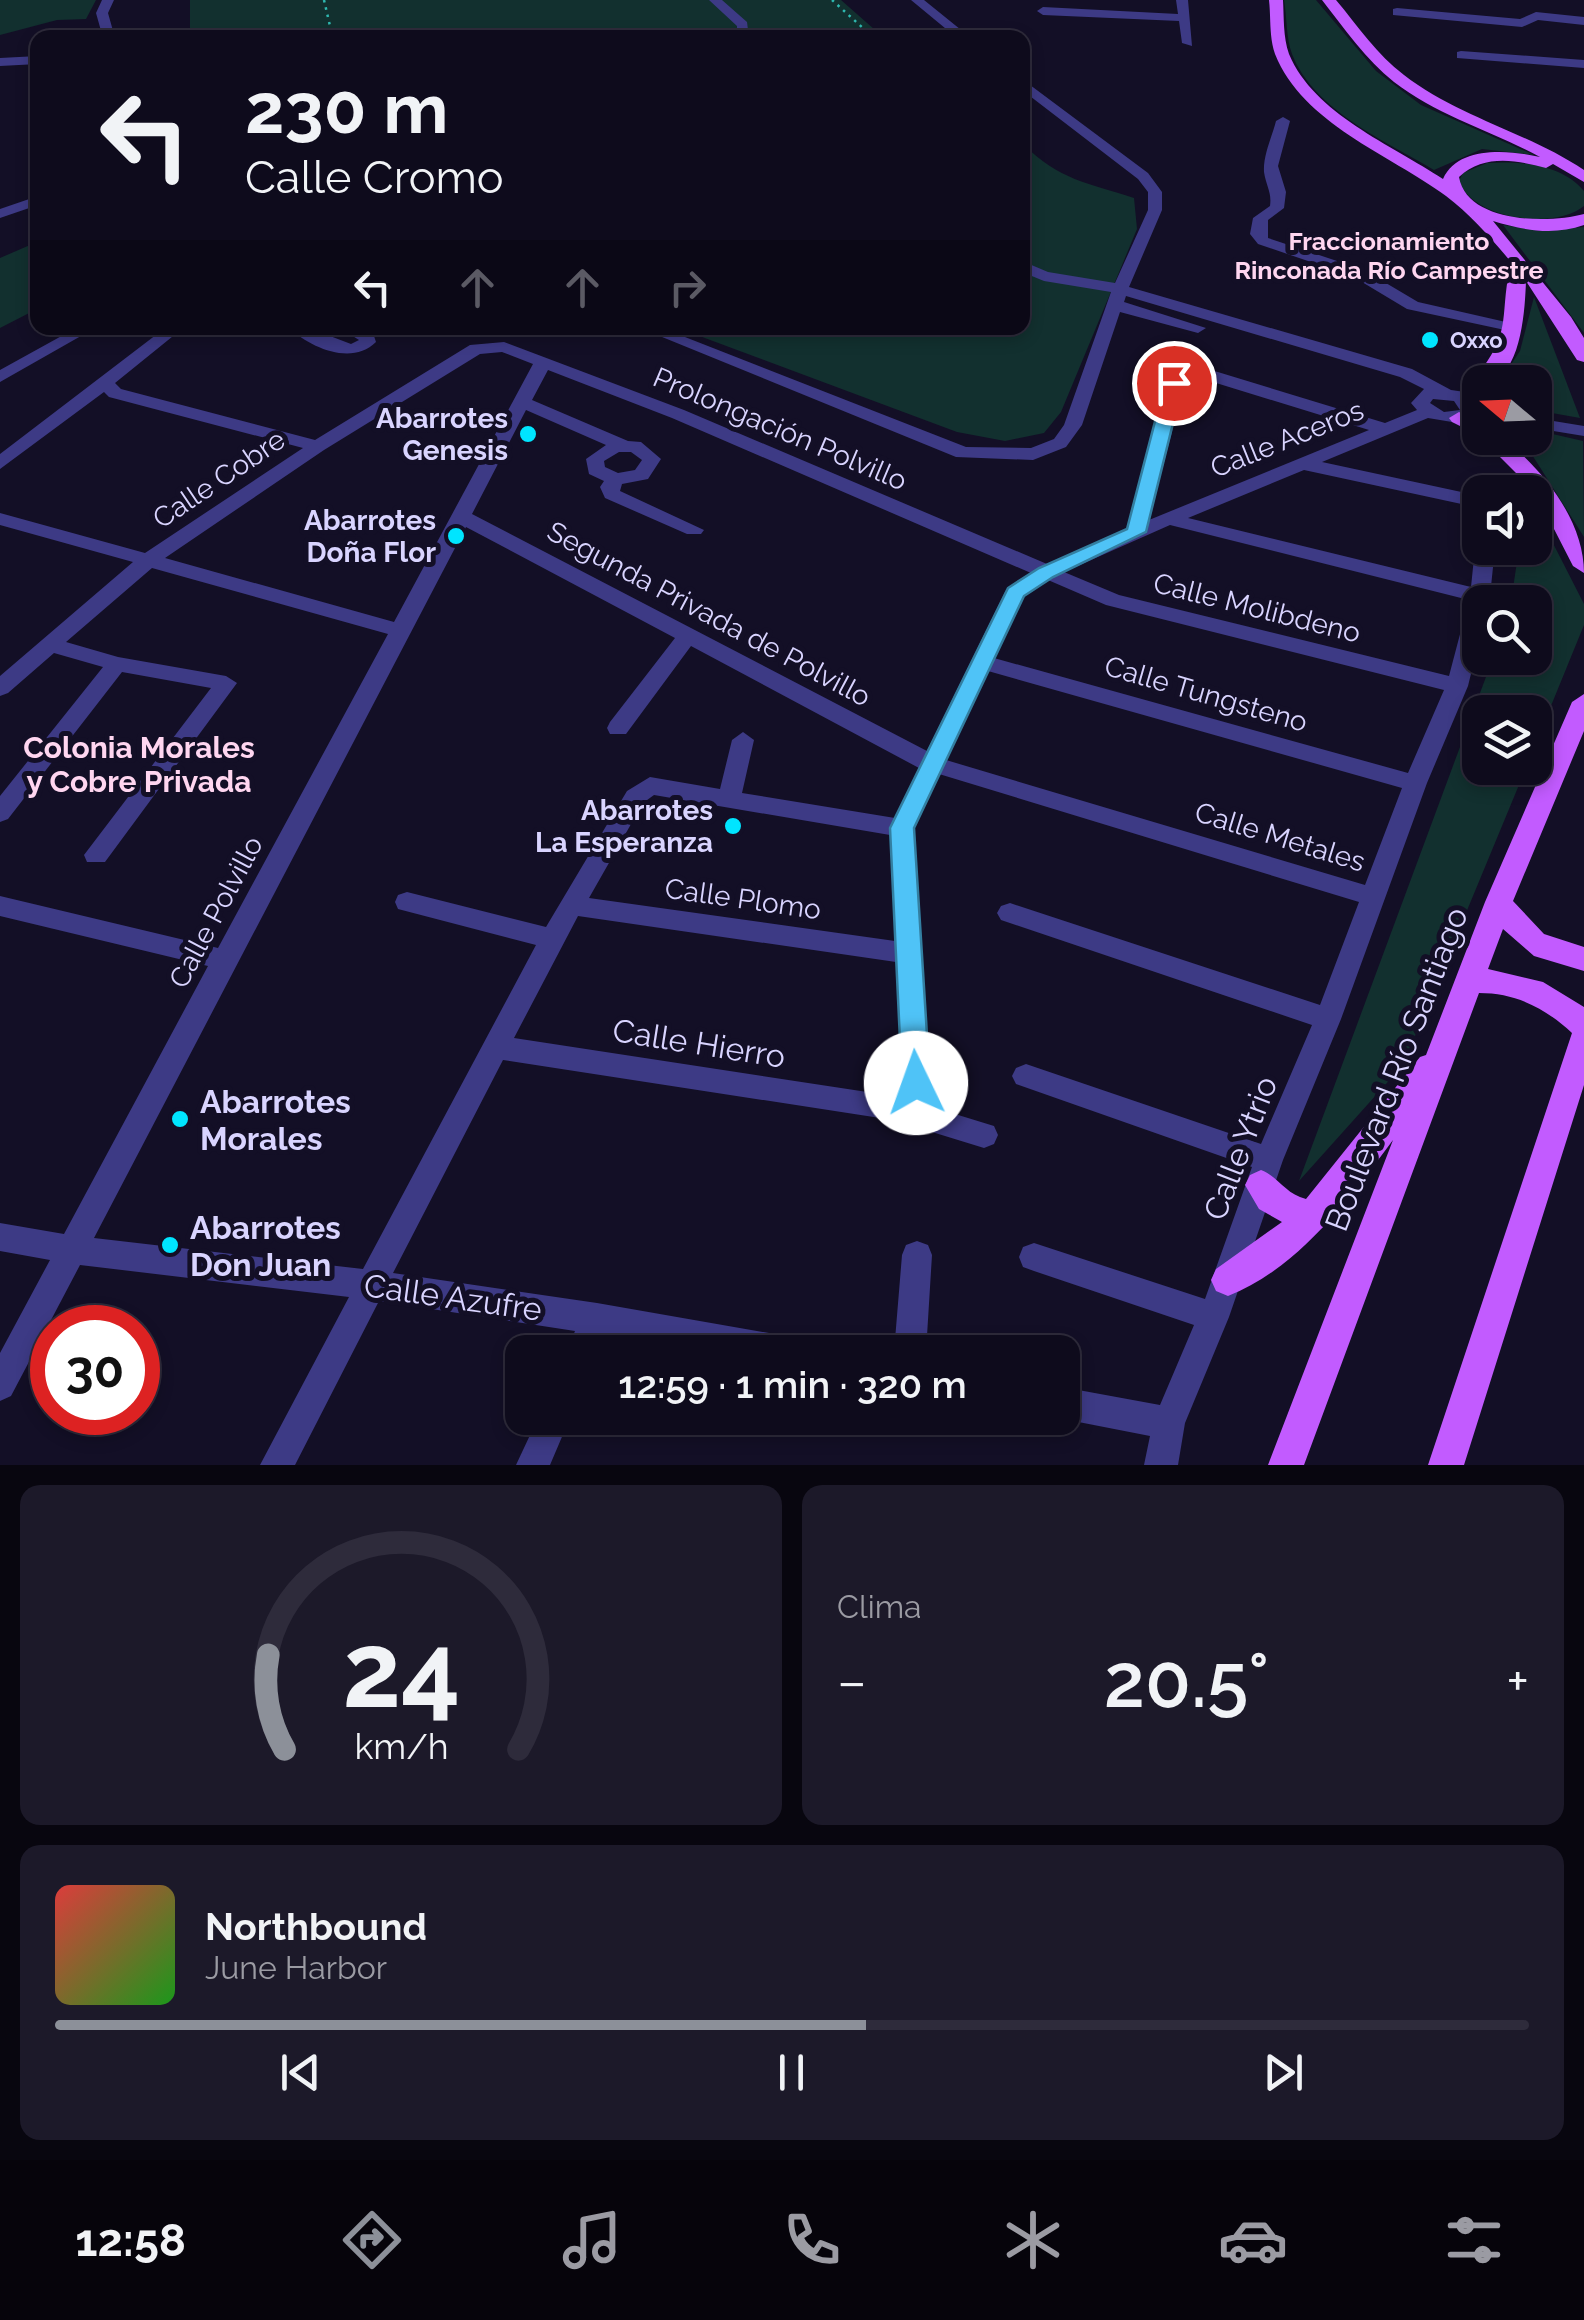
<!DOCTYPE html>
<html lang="es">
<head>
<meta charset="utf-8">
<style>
  body { margin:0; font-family:Raleway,sans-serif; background:#1c1929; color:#f1f3f6; height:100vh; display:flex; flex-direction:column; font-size:38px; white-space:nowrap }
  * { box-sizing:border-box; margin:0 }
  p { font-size:32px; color:#9b9ba3 }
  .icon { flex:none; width:55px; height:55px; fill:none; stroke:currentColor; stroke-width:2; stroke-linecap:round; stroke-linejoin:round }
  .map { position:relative; height:1465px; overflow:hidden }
  .drawer { display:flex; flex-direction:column; gap:20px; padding:20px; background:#08060f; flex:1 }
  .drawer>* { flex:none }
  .top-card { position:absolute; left:30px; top:30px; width:1000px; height:305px; border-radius:20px; box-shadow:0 5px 15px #0003,0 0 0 2px #2e2b3b; background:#0e0b1c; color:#f1f3f6; overflow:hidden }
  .needle { width:65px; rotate:289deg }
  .buttons { position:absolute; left:1462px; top:365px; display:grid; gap:20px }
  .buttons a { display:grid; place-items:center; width:90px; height:90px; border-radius:20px; background:#0e0b1c; box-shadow:0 5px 15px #0003,0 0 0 2px #2e2b3b; font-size:50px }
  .speed { position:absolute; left:30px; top:1305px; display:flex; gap:20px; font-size:50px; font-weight:700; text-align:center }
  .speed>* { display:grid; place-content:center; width:130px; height:130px; border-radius:50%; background:#0e0b1c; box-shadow:0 5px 15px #0003,0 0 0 2px #2e2b3b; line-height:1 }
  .speed .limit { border:15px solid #d22; background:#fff; color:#111 }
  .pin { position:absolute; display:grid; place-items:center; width:85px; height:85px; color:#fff; margin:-42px; border:5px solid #fff; border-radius:50%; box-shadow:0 2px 10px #0007 }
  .me { position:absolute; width:110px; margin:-55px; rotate:357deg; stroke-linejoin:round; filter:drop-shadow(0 0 8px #0008) }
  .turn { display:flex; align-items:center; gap:35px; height:210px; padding:0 50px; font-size:45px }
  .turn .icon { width:130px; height:130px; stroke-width:2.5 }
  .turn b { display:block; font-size:70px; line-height:85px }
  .lanes { display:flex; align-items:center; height:95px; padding:0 50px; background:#0003; justify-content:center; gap:50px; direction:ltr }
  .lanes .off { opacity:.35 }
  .big { font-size:75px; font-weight:600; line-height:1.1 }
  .drawer .widget { flex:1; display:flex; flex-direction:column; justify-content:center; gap:15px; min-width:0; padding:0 35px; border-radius:20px; background:#1c1929 }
  .drawer .dial { align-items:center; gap:0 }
  .dial svg { height:260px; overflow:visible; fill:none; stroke:#2e2b3b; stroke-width:7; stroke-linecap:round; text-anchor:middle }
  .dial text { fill:#f1f3f6; stroke:none }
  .song { display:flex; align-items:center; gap:30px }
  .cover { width:120px; height:120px; border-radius:15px; background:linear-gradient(135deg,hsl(0 70% 55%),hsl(120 70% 35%)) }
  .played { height:10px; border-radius:5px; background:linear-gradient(90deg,#8c9099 55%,#2e2b3b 55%) }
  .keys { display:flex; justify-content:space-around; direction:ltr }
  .heat { display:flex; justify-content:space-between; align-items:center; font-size:55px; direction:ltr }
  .drawer .tiles { flex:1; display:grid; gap:20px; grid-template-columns:1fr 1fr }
  .widget:last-child { grid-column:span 2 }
  .trip { position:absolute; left:505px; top:1335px; width:575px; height:100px; border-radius:20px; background:#0e0b1c; box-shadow:0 5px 15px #0003,0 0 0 2px #2e2b3b; font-weight:600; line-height:100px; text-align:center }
  .tabs { display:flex; height:160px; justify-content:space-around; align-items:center; background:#06040b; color:#9b9ba3 }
  .tabs .icon { width:70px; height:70px }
  .tabs .selected { color:#8c9099 }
  .tabs b { font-size:45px; color:#f1f3f6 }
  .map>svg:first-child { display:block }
  .green { fill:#12302f }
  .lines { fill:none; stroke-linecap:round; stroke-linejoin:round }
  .path { stroke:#2fb8b0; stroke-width:2.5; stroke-dasharray:2.5 5; stroke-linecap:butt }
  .street { fill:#3d3a85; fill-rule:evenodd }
  .primary { fill:#c25bff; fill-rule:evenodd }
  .route { fill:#4fc3f7; stroke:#337fa1; stroke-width:2.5 }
  .poi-dot { fill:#00e5ff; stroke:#130f26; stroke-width:4 }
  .labels { text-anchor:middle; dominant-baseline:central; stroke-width:10; stroke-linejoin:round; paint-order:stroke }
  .far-poi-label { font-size:22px; font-weight:bold; fill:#d9d4ff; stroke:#130f26; text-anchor:start }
  .far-neighbourhood-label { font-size:25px; font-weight:bold; fill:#ffd6f0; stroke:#130f26 }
  .poi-label { font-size:28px; font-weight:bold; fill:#d9d4ff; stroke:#130f26; text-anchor:end }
  .street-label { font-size:28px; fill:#d9d4ff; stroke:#130f26 }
  .neighbourhood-label { font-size:30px; font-weight:bold; fill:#ffd6f0; stroke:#130f26 }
  .near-street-label { font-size:32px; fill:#d9d4ff; stroke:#130f26 }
  .near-poi-label { font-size:32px; font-weight:bold; fill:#d9d4ff; stroke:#130f26; text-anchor:start }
</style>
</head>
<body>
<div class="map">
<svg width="1584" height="1465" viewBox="0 0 1584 1465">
  <rect width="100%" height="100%" fill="#130f26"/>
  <!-- green -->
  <path class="green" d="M0 0H96L86 19 57 20 0 35Z
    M841 0 883 37H194L190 33V0Z
    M1284 0H1316L1376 71 1421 105 1534 155 1482 149 1434 170C1386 141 1314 111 1292 54 1286 38 1287 17 1284 0Z
    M1023 144C1059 180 1088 183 1134 198L1137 229 1061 412 1044 433 1005 441 957 432 678 328H1022Z
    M1487 163C1520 161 1561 164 1584 191V206C1555 230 1473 220 1459 181L1463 173Z
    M1503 225 1539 231 1584 227V333Z
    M37 242V309L0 328V258Z
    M1534 297 1580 418 1535 410V382H1499L1520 351Z
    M1535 430 1583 441 1584 537 1529 450 1515 438H1535Z
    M1535 508 1584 604V625L1535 745V712H1480V768H1526L1403 1065 1299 1181 1493 658H1535V602H1511L1519 548H1535Z"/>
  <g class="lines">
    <!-- path -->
    <path class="path" d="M324 0 330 26 339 38
      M832 0 874 38"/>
    <!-- street -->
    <path class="street" d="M102 0H114L108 13 115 38H103L96 13Z
      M709 0H722L747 22 749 38H737V26Z
      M911 0H924L971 38H957Z
      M1176 0H1188L1192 46 1182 43 1179 21 1043 15 1037 11 1043 7 1178 14Z
      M1397 8 1520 19 1536 12 1584 17V25L1538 20 1522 27 1393 15V9Z
      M1461 51 1584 60V68L1457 58V52Z
      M38 56V64L0 66V58Z
      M1022 79 1148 173 1162 192V210L1129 287 1412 369 1451 390 1465 392 1479 411 1471 419 1458 423 1428 418 1322 462 1480 496V508L1304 470 1188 518 1471 587 1475 548 1480 543V548H1495L1490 596 1489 602H1480V637L1468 686 1427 783 1341 1019 1283 1160 1229 1317 1185 1423 1178 1465H1144L1150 1436 1058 1418H1062V1387L1160 1405 1194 1325 1034 1271 1023 1267 1019 1257 1023 1247 1034 1243 1205 1299 1252 1167 1016 1084 1012 1076 1016 1068 1026 1064 1261 1144 1312 1025 1001 920 997 913 1001 906 1010 903 1320 1005 1359 902 939 774 914 828 930 1083 916 1102 994 1126 998 1135 994 1144 984 1148 893 1120 503 1060 393 1273 597 1303 786 1336 797 1341 802 1352H702L605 1336 598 1352H566L575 1331 379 1301 295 1465H260L349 1297 80 1265 11 1396 0 1401V1353L50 1260 0 1251V1223L64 1234 208 966 0 916V896L218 948 388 634 152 568 66 642 118 657 226 676 237 683 105 862H87L84 855 211 688 122 672 8 819 0 822V796L103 667 54 653 8 693 0 696V676L133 562 0 525V513L145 553 303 448 109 397 104 392 0 469V454L165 328H183L115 383 121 389 315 440 470 345 504 342 684 410 1047 564 1127 529 1171 369 1150 363V355H1162L1385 423 1417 410 1411 403 1424 389 1400 377 1126 296 1124 302 1206 328 1198 333 1120 312 1082 425 1066 447 1033 460 956 457 640 328H662L966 447 1031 448 1054 439 1064 425 1111 292 1044 281 1022 272V261L1048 272 1115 283 1148 210V192L1138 179 1022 90ZM502 352 533 364 394 622 165 558 324 450 480 354ZM548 370 672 418 1031 573 1005 592 927 751 472 514 526 410 606 445 586 459 589 474 604 481 600 487 605 498 687 534H701L704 530 620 491 622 484 648 479 661 459 641 442 628 441 532 400ZM1187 374 1369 430 1149 520ZM1433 399 1454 401 1460 410 1444 412 1430 403ZM619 452H631L642 460 635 470 618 473 605 467 604 461ZM1170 525 1469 600 1449 676 1119 595 1064 572ZM466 527 675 638 610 722 607 728 610 734H626L691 646 919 768 895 818 742 793 754 740 743 732 732 740 720 789 650 777 627 791 546 927 407 892 398 895 395 902 398 909 536 945 363 1269 94 1238ZM1048 580 1106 605 1444 690 1408 773 994 658 1023 596ZM988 671 1402 788 1365 885 946 760ZM654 795 890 835 895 941 589 898 643 803ZM578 916 896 962 902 1079 887 1095 514 1038Z
      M1283 117 1290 121 1278 166 1286 192 1284 208 1268 220V238L1364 270 1418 302 1519 325V333L1407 309 1352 276 1258 244 1250 234 1253 218 1270 206C1272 192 1266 186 1264 172 1263 155 1272 137 1276 121Z
      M38 196V205L0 218V209Z
      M76 328H95L0 382V370Z
      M289 328H309L351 344 359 340 340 328H360L373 333 376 342C352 366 311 348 289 328Z
      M1535 418 1584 426V436L1535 428Z
      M917 1241 928 1245 932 1255 926 1352H894L902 1255 906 1245Z
      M538 1418H570L550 1465H516Z"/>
    <!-- primary -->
    <path class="primary" d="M1269 0H1283C1284 17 1283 37 1289 54 1314 114 1392 145 1443 179 1458 145 1510 150 1540 157 1492 131 1438 116 1394 82 1366 60 1344 28 1322 0H1336C1358 26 1377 55 1404 75 1458 117 1527 132 1584 170V182L1553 164 1546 168C1516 160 1484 154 1459 177 1467 223 1548 224 1584 214V225C1553 236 1523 230 1493 221L1571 317 1584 338V362L1577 360 1526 281C1525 308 1522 366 1494 381 1488 384 1479 385 1475 386L1472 382C1515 330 1498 320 1511 262 1491 238 1470 214 1446 196 1389 154 1303 124 1275 54 1269 37 1271 17 1269 0Z
      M1459 412 1480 422V436L1452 422 1449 418Z
      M1481 438H1503C1543 470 1584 520 1584 573L1573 566 1535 492Z
      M1584 694V731L1513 901 1544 934 1584 947V971L1534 956 1503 929 1488 969 1543 982 1584 1007V1085L1464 1465H1428L1572 1033C1545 1008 1516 993 1479 993L1304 1465H1268L1393 1140C1349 1199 1299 1268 1228 1296L1216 1291 1211 1280 1216 1269 1282 1222 1259 1209 1245 1185 1250 1175 1261 1170C1279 1177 1285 1194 1306 1199L1420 1057 1426 1055 1485 902 1572 702Z"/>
  </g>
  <!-- route -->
  <path class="route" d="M1174 378 1183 383 1146 532 1053 577 1024 596 914 828 930 1083 926 1092 916 1095 906 1092 902 1083 890 828 1008 588 1039 568 1127 529 1165 383Z"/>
  <!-- markers -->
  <g class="poi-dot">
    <circle cx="1430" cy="340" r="10"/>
    <circle cx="528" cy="434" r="10"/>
    <circle cx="456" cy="536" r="10"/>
    <circle cx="733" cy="826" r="10"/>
    <circle cx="180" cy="1119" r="10"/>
    <circle cx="170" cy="1245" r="10"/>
  </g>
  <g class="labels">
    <!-- far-poi labels -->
    <g class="far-poi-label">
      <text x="1450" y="340">Oxxo</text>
    </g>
    <!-- far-neighbourhood labels -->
    <g class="far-neighbourhood-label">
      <text x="1389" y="241">Fraccionamiento<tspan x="1389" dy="29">Rinconada Río Campestre</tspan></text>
    </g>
    <!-- poi labels -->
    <g class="poi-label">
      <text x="508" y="418">Abarrotes<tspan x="508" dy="32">Genesis</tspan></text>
      <text x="436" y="520">Abarrotes<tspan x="436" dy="32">Doña Flor</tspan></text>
      <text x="713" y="810">Abarrotes<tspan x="713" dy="32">La Esperanza</tspan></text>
    </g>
    <!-- street labels -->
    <g class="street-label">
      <text transform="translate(780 429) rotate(23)">Prolongación Polvillo</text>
      <text transform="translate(1287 439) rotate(-22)">Calle Aceros</text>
      <text transform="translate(219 479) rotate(-34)">Calle Cobre</text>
      <text transform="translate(1257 608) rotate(14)">Calle Molibdeno</text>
      <text transform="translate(709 614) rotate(28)">Segunda Privada de Polvillo</text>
      <text transform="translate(1206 694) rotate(16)">Calle Tungsteno</text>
      <text transform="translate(1280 837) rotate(17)">Calle Metales</text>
      <text transform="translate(743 899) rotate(8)">Calle Plomo</text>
      <text transform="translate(216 912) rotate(-62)">Calle Polvillo</text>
    </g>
    <!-- neighbourhood labels -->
    <g class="neighbourhood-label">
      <text x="139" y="747">Colonia Morales<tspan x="139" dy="34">y Cobre Privada</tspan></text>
    </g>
    <!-- near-street labels -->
    <g class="near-street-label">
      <text transform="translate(699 1043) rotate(9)">Calle Hierro</text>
      <text transform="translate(1396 1069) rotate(-69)">Boulevard Río Santiago</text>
      <text transform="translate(1240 1148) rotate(-69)">Calle Ytrio</text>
      <text transform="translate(453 1297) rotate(8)">Calle Azufre</text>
    </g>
    <!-- near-poi labels -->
    <g class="near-poi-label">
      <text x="200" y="1101">Abarrotes<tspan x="200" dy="37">Morales</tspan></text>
      <text x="190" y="1227">Abarrotes<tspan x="190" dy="37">Don Juan</tspan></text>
    </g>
  </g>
</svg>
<div class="buttons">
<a><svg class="needle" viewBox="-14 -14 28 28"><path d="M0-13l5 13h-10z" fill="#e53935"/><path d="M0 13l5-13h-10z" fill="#9b9ba3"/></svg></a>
<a><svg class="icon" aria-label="sound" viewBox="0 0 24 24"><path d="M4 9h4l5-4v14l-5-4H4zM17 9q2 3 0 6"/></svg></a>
<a><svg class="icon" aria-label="search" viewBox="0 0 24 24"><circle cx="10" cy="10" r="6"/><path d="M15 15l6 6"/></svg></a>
<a><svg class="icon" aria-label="layers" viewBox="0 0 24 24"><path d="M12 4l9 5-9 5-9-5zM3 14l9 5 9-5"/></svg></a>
</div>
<div class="speed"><div class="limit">30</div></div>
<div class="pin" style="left:1174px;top:383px;background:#d93025"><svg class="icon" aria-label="arrive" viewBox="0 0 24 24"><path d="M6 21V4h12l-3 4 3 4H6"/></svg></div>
<svg class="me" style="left:916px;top:1083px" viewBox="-20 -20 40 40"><circle r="19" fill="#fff"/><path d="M0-13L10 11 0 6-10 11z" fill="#4fc3f7"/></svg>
<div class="trip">12:59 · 1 min · 320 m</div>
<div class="top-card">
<div class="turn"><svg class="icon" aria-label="left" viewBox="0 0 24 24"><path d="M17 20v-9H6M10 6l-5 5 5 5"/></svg><div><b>230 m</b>Calle Cromo</div></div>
<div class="lanes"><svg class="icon" aria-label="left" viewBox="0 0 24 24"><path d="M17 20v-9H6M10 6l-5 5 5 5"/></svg><svg class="icon off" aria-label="ahead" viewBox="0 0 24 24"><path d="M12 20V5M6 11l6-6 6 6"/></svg><svg class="icon off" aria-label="ahead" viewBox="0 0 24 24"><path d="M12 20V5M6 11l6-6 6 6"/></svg><svg class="icon off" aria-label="right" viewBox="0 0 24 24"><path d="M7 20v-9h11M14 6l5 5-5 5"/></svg></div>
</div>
</div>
<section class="drawer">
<div class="tiles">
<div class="widget dial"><svg viewBox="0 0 100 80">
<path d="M14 69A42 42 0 1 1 86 69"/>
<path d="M14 69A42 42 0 0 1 9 40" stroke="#8c9099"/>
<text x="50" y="56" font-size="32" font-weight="700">24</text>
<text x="50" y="72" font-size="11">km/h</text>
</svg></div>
<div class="widget"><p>Clima</p>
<div class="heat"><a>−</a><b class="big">20.5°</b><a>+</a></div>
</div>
<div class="widget">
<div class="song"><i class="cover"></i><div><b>Northbound</b><p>June Harbor</p></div></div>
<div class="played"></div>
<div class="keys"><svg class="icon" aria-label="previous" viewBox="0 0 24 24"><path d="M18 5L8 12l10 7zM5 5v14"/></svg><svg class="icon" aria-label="pause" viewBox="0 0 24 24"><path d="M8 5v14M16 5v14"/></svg><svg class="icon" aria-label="next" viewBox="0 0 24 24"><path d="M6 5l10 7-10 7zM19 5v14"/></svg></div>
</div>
</div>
</section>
<nav class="tabs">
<b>12:58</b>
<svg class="icon selected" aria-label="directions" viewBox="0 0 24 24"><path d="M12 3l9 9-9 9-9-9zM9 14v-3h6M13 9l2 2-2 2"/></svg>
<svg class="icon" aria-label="music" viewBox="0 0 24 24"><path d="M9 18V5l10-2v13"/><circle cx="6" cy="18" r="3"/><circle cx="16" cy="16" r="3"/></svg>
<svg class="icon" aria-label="phone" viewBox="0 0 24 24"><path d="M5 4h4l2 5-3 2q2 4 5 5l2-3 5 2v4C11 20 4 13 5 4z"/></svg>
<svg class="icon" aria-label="climate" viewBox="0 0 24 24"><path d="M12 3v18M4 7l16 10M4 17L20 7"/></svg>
<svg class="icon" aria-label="car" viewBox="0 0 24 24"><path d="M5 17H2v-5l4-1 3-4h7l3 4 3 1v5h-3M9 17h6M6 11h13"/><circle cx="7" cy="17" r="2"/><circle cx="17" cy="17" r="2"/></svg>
<svg class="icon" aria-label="filters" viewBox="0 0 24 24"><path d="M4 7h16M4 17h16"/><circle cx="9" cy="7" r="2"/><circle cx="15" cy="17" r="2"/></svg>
</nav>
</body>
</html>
